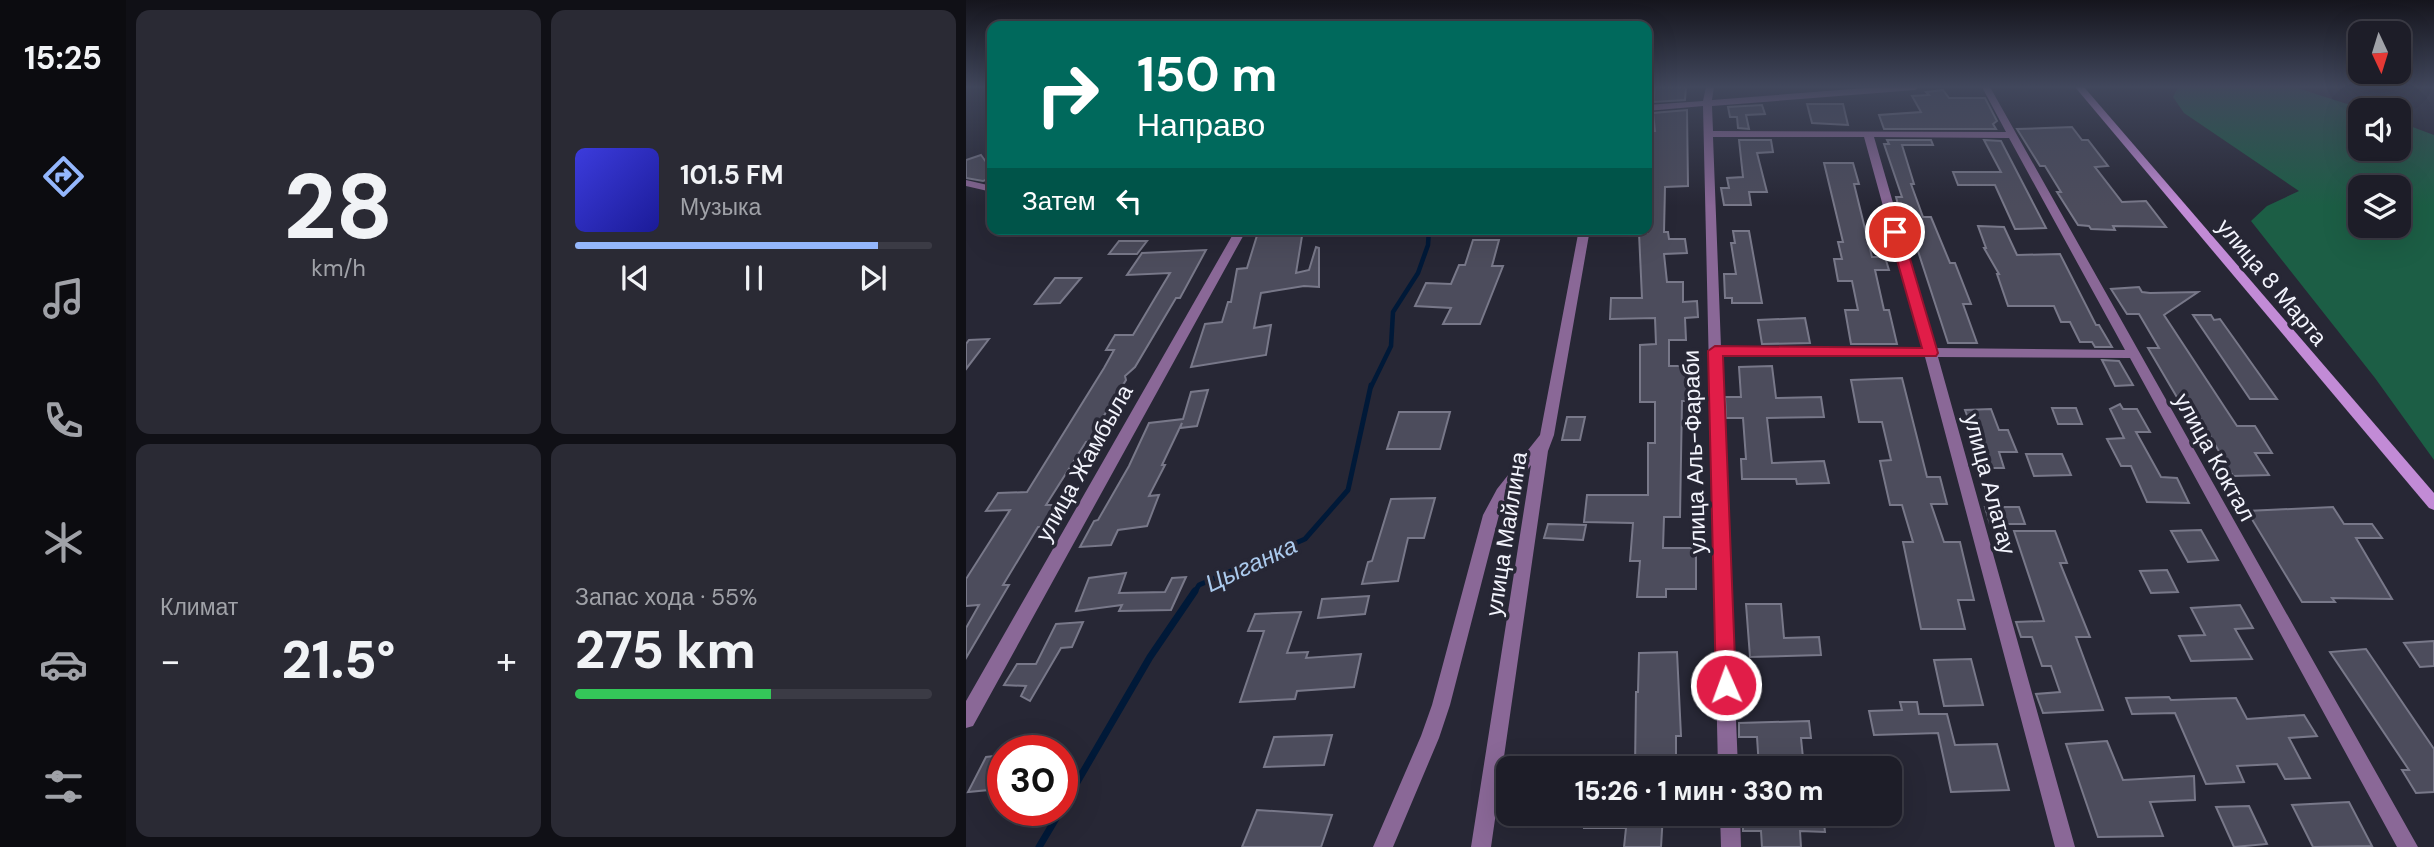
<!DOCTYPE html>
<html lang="ru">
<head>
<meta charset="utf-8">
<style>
  body { margin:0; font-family:"DM Sans",sans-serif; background:#2a2a34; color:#f1f3f6; height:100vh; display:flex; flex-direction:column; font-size:26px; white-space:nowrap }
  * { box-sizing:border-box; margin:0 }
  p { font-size:23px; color:#a0a2a8 }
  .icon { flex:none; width:38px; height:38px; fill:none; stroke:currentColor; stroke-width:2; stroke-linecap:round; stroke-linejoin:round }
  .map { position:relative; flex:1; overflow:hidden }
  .details { display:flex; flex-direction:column; gap:10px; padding:10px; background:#101016; width:840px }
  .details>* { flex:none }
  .banner { position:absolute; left:21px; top:21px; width:665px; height:214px; border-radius:14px; box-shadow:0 7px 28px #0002,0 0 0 2px #3b3b45; background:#00695c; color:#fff; overflow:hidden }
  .needle { width:46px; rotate:176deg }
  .fabs { position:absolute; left:1382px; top:21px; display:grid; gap:14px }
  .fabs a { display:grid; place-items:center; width:63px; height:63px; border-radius:14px; background:#1d1d28; box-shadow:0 7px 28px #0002,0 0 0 2px #3b3b45; font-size:35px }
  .speed { position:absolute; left:21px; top:735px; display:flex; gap:14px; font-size:35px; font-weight:700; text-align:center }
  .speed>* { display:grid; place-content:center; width:91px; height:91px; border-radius:50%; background:#1d1d28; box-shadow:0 7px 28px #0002,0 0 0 2px #3b3b45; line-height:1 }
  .speed .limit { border:10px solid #d22; background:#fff; color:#111 }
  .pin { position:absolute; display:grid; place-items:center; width:60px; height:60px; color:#fff; margin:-30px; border:4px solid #fff; border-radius:50%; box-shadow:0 2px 7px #0007 }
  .me { position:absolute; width:77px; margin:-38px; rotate:358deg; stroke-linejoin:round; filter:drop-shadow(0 0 5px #0008) }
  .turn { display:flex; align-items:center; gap:24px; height:147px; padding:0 35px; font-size:32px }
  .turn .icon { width:91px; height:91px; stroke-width:2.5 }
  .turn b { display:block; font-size:49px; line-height:60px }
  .then { display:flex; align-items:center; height:66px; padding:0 35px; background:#0003; gap:14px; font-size:26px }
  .big { font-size:52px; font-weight:800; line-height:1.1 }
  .details .widget { flex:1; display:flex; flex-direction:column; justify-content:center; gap:10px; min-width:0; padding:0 24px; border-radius:14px; background:#2a2a34 }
  .details .dial { align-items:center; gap:0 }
  .dial b { font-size:91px; line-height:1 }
  .song { display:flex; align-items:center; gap:21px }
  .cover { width:84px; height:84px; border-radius:10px; background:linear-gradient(135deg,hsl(240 70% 55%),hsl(240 70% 35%)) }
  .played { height:7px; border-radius:4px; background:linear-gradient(90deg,#94b7fd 85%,#3b3b45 85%) }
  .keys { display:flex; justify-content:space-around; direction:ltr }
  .heat { display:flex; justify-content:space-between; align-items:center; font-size:38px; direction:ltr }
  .charge { height:10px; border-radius:5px; background:linear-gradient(90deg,#34c759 55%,#3b3b45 0) }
  .details .tiles { flex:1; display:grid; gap:10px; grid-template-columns:repeat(2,1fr) }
  .trip { position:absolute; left:530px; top:756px; width:406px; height:70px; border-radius:14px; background:#1d1d28; box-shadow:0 7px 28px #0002,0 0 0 2px #3b3b45; font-weight:800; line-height:70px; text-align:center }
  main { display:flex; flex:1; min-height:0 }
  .dock { display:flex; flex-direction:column; width:126px; justify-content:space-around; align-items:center; background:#0c0c10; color:#a0a2a8 }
  .dock .icon { width:49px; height:49px }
  .dock .on { color:#94b7fd }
  .dock b { font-size:32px; color:#f1f3f6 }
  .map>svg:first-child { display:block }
  .green { fill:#1c5e45; fill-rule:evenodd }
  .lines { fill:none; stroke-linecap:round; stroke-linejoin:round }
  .stream-far2 { stroke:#001938; stroke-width:4.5 }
  .stream-far1 { stroke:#001938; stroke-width:5 }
  .stream { stroke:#001938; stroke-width:7 }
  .building { fill:#4c4c5c; stroke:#787889; stroke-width:2 }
  .street { fill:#8a6897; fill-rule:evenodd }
  .secondary { fill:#c28bd6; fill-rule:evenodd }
  .route { fill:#e11d48; stroke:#92132f; stroke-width:2 }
  .labels { text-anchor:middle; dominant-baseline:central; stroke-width:7; stroke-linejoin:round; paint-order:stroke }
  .street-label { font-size:23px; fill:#f3f4fd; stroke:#272735 }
  .water-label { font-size:24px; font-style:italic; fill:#abcaed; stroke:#272735 }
</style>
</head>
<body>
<main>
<nav class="dock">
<b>15:25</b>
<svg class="icon on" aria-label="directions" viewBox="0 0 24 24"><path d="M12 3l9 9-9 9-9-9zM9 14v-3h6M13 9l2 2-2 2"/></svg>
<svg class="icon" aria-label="music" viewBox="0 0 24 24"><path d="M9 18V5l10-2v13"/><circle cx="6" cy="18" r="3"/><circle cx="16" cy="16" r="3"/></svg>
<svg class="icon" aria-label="phone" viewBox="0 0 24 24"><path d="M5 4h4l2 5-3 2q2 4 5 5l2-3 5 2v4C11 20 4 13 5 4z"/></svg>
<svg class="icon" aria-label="climate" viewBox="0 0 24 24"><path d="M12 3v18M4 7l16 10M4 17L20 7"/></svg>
<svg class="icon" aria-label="car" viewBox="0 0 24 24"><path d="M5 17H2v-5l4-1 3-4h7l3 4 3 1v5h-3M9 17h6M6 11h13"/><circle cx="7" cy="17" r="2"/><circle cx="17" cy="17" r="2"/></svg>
<svg class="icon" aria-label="filters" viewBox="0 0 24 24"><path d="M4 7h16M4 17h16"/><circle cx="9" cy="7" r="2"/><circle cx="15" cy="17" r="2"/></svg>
</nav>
<section class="details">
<div class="tiles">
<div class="widget dial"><b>28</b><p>km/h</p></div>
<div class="widget">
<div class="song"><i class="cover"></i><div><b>101.5 FM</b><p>Музыка</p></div></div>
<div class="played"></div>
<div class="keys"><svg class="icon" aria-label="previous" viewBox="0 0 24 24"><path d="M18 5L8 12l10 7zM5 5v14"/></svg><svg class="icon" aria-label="pause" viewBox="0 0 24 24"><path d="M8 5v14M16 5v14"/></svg><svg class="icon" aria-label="next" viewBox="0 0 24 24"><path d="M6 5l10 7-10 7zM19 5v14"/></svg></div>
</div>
<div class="widget"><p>Климат</p>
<div class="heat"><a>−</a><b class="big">21.5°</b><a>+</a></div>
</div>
<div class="widget"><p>Запас хода · 55%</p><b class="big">275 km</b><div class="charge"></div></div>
</div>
</section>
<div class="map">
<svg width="1468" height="847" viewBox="0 0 1468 847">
  <rect width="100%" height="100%" fill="#272735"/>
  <!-- green -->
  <path class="green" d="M1212 87H1328L1400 110H1395V149H1433V122L1468 135V460L1409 378 1285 221 1301 206 1333 191 1218 113 1207 97ZM1395 187H1433V226H1395Z"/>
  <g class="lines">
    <!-- stream-far2 -->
    <path class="stream-far2" d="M405 387 425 346 427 312 452 273 462 245 463 229"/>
    <!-- stream-far1 -->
    <path class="stream-far1" d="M228 593 233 585 339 539 382 490 405 385"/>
    <!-- stream -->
    <path class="stream" d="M96 808 184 657 229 591
      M73 847 95 810"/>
  </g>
  <!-- building -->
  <path class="building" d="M689 87H720L719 100 687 102Z
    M977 90 983 98H1019L1031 121 1027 124 1030 129H918L913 115 955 112 946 96 963 95 960 92Z
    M841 104H877L882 125 846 123Z
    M796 105 799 114 780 115 783 129 772 128 771 117H764L762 107Z
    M721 110 722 186 699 187 698 232H702L703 239H719L721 253 698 254 701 282H717V302L731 301 732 317 719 318 720 340H703V366H721L722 401H716L714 517H698L697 548H730V589H700V597H671L674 561H664L667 523 618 522 621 495H682V443H689V402H674V345L690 344 689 318 644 319 645 298H676L673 233H681V131H689L687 113Z
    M1106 127 1116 140H1122L1142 166 1129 167 1156 202 1180 201 1200 227 1147 226 1149 230 1125 229 1123 226 1112 225 1091 192H1095L1079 166H1074L1051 129Z
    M773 140H805L807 152 791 153 801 192H783L785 205H758L755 188H763L761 178 777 177Z
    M921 140H965L967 145H936L948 184H945L957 217H965L984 263H989L1005 304H997L1011 343H982L948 239H942L938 228 930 197H936L918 144H923Z
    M1018 140 1035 141 1080 228 1049 229 1029 185H992L987 172H1035Z
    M15 155 26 170V178L17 181 0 178V160Z
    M858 163H887L893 184H888L906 257H919L923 270H909L918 310H923L931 344H885L879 310H892L886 281H872L868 259H876L872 242H877Z
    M1012 226 1038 227 1051 255 1094 254 1130 325H1133L1146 347H1129L1126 342H1114L1104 322H1095L1088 306H1042L1031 274H1033L1018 248H1020Z
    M293 229H312V233L337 230 330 273 343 270 350 247 353 248V287L338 286 295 293 288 328 305 325 300 355 225 367 239 324 256 322 262 302H265L271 269 281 268Z
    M767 231H783L796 303H766V298H759L758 274H770L765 243H769Z
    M507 240H533L526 266H537L514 324H477L485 308 449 306 460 283 485 284 493 265H499Z
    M153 241H181L171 254H143Z
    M240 250 214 298H210L169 367 159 376 160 380 131 427H137L128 441 120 442 80 505H92L78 527H72L37 585H43L0 658V628L13 605 0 606V579L44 510 20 511 32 493 61 492 138 368 148 350H140L149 335H167L189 298 204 273 161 275 176 253Z
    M89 278H115L94 303 69 304Z
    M1173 287 1176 292 1184 293 1232 292 1198 315 1267 420 1271 426H1289L1306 453H1289L1303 475 1267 476 1234 418H1228L1216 399H1212L1182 348H1193L1173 314H1161L1145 289Z
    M1227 315H1245L1248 320 1254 319 1311 399H1284Z
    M839 318 844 343 796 344 792 320Z
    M23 339 0 369V344L3 340Z
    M1136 360 1153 361 1167 385 1149 386Z
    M806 366 810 398 855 397 858 417 801 418 806 463 858 461 863 483 831 484 830 479H776L775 459H780L777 418H760L759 397H775L773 367Z
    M936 378 961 477H974L981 504H965L978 542H994L1000 567 1008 600H992L999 629H955L937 542H947L936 505H924L914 461 925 460 916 422H893L885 380Z
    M242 390 231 426 214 428 216 423 196 465H199L183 496 193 495 181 526 152 530 145 545 114 547 128 521 132 520 163 466 183 423 217 419 225 392Z
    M1154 404 1157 409H1171L1184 432H1170L1195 477 1211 478 1223 503 1181 502 1165 466H1155L1141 439 1158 438 1144 409Z
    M1086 408H1110L1116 424H1092Z
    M1025 409 1033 430H1042L1051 452H1033L1038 468H1020L999 410Z
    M433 412H484L474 449H421Z
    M601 417H619L614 440H596Z
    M1060 454H1096L1105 475 1068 476Z
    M469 498 458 538H442L432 581 396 584 402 562 406 561 425 499Z
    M1019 507H1053L1059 524H1024Z
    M1367 507 1378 524H1406L1416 538H1390L1426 599 1366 598 1369 602H1336L1281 511Z
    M582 524 620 525 617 540 578 538Z
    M1235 530 1252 560 1222 562 1205 531Z
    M1048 531H1089L1101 563H1094L1124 637H1110L1137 710 1077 713 1070 694 1094 692 1085 666H1076L1066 637H1055L1050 622 1078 621Z
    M1201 570 1212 592 1185 593 1174 571Z
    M160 573 153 593 199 592 206 578 220 577 205 610 153 611 156 605 110 611 123 578Z
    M403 596 399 614 352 618 356 599Z
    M780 604H815L818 638 853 637 855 655 784 657Z
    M1274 605 1287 628 1269 629 1286 659 1225 661 1213 636 1239 635 1225 608Z
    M335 612 321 653 342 652 340 658 395 654 388 687 331 691 329 699 274 702 298 631H282L289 614Z
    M117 622 106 647 95 648 64 701 55 696 60 686 38 685 51 664H70L90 624Z
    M1468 641V666L1454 667 1438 643Z
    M1400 649 1468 749V792L1450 793 1436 770H1443L1364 652Z
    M711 652 715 736H710V768H669L670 692H672L673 653Z
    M1005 659 1017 705 978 706 968 660Z
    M1203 697 1205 700 1270 698 1281 719 1338 715 1351 736 1323 738 1344 778 1319 779 1311 764 1271 766 1278 782 1240 784 1209 713 1166 714 1160 698Z
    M934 702H951L953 714H981L989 745 1031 744 1043 790 985 792 972 733 908 735 903 711 936 710Z
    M843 721 845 738H835L838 768H793L791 737H773V723Z
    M366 735 358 765 298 767 308 737Z
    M1141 741 1157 780 1228 776 1229 800 1184 802 1197 836 1132 837 1100 744Z
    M37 755V782L33 789 2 792 20 757Z
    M1383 802 1406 846 1347 847 1326 805Z
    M1283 806 1301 844 1268 847 1250 807Z
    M291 810 366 815 355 847H276Z
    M619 814H697L695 847H658L660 828H618Z
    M777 814H857L859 832 834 831 835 847H796L795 831H777Z"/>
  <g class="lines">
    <!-- street -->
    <path class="street" d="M740 87H748L746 100 912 87H953L949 90 746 106 747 131 1040 132 1016 87H1024L1452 847H1431L1164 358 972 357 1109 847H1089L959 357 755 355 772 768H752L737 106 681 111V105L737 101ZM747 137H898L956 348 755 347ZM908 137 1043 138 1159 350 969 348Z
      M0 180 26 186V192L0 186Z
      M81 229H161L156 232 88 235Z
      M270 229H281L7 726 0 728V701Z
      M613 229H624L588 435 582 451 525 847H505L565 465 542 497 533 515 484 705 473 738 427 847H407L455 736 466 705 517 515 531 489 574 435Z
      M754 814H774L775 847H755Z"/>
    <!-- secondary -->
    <path class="secondary" d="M1109 87H1118L1468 493V510L1463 508Z"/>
  </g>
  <!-- sky -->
  <linearGradient id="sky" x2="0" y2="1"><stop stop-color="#15151d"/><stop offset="0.42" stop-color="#41475c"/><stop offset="1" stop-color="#41475c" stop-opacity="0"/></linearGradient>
  <rect width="1468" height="206" fill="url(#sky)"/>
  <!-- route -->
  <path class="route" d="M929 228 936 232 972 353 970 356H757L770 685 767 692 760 695 753 692 750 685 742 351 749 346 956 348 923 232Z"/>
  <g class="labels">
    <!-- street labels -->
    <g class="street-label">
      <text transform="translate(1306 282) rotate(50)">улица 8 Марта</text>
      <text transform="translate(728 452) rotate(-92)">улица Аль-Фараби</text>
      <text transform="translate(1249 457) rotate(61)">улица Коктал</text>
      <text transform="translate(118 463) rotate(-61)">улица Жамбыла</text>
      <text transform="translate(1024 484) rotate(75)">улица Алатау</text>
      <text transform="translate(540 534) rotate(-81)">улица Майлина</text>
    </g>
    <!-- water labels -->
    <g class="water-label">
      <text transform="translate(285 564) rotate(-25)">Цыганка</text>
    </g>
  </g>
</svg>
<div class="fabs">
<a><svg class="needle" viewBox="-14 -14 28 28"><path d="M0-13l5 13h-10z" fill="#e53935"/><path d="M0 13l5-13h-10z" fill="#a0a2a8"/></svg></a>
<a><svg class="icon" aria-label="sound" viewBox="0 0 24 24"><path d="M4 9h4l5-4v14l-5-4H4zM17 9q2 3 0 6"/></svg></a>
<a><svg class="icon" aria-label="layers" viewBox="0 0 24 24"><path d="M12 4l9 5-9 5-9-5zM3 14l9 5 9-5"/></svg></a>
</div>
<div class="speed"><div class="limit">30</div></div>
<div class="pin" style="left:929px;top:232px;background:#d93025"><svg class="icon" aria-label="arrive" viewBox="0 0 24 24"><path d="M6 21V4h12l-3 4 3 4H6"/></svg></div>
<svg class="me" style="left:760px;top:685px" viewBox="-20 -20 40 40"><circle r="17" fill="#e11d48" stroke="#fff" stroke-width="3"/><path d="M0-11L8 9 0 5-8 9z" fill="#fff"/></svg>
<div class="trip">15:26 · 1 мин · 330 m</div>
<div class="banner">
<div class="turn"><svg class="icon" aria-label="right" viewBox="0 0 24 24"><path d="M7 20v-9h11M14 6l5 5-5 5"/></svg><div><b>150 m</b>Направо</div></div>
<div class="then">Затем<svg class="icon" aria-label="left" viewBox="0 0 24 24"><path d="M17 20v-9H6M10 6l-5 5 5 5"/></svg></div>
</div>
</div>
</main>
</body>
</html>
